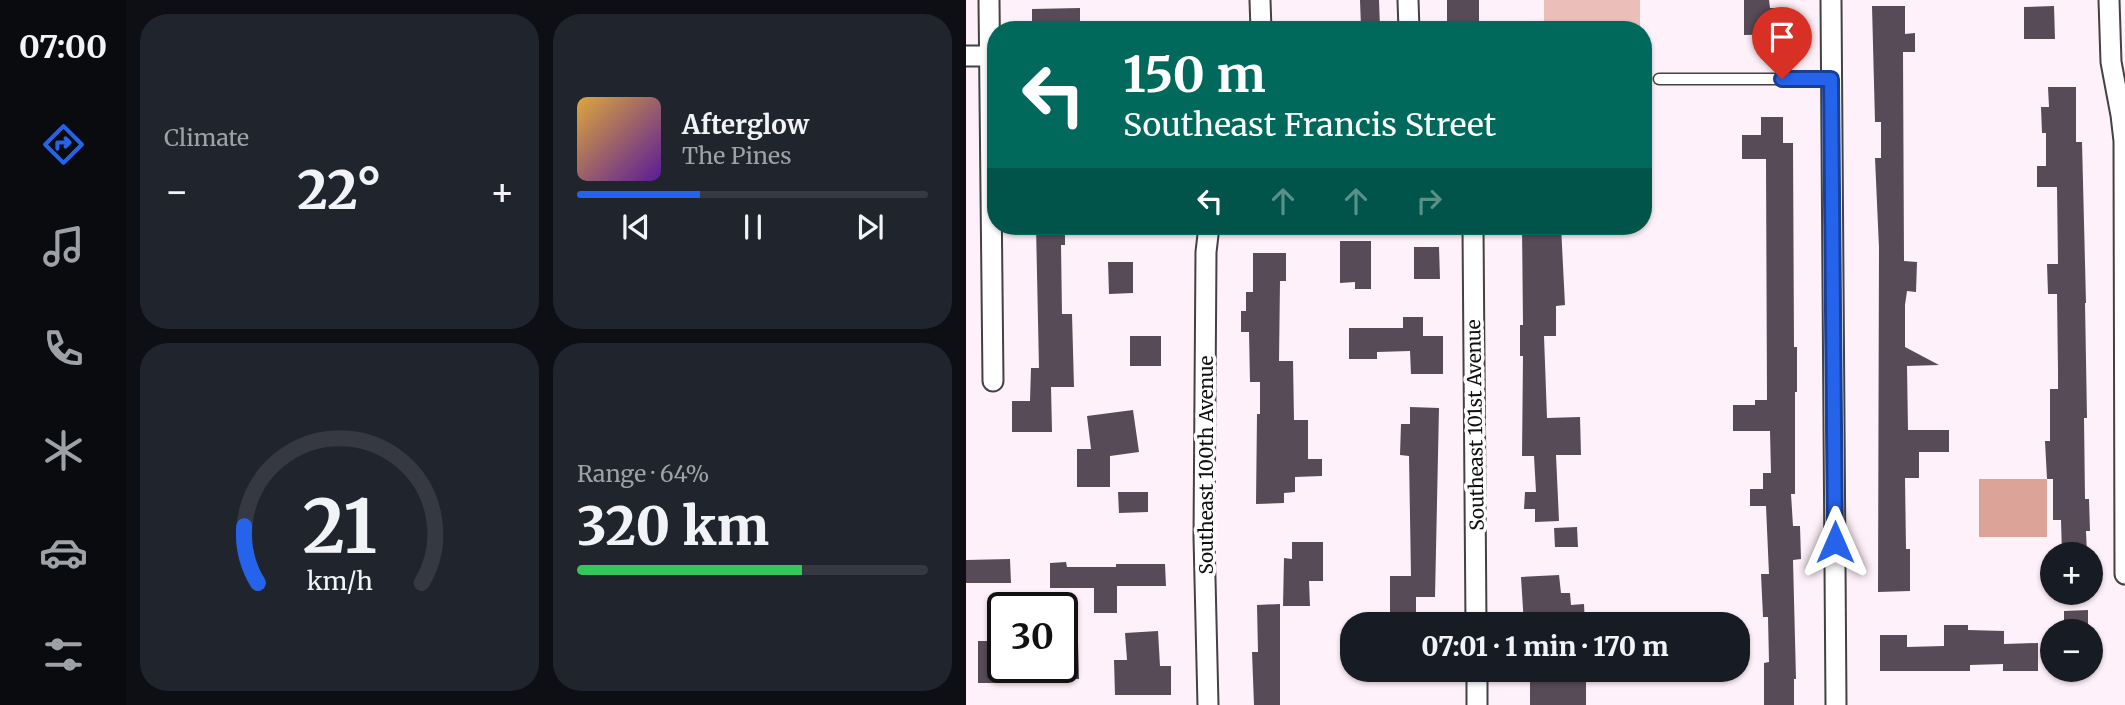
<!DOCTYPE html>
<html lang="en">
<head>
<meta charset="utf-8">
<style>
  body { margin:0; font-family:Merriweather,serif; background:#20242c; color:#f1f3f6; height:100vh; display:flex; flex-direction:column; font-size:26px; white-space:nowrap }
  * { box-sizing:border-box; margin:0 }
  p { font-size:23px; color:#9ea1a6 }
  .icon { flex:none; width:38px; height:38px; fill:none; stroke:currentColor; stroke-width:2; stroke-linecap:round; stroke-linejoin:round }
  .map { position:relative; flex:1; overflow:hidden }
  .side { display:flex; flex-direction:column; gap:14px; padding:14px; background:#0d0f14; width:840px }
  .side>* { flex:none }
  .banner { position:absolute; left:21px; top:21px; width:665px; height:214px; border-radius:28px; box-shadow:0 2px 5px #0004; background:#00695c; color:#fff; overflow:hidden }
  .fabs { position:absolute; left:1074px; top:542px; display:grid; gap:14px }
  .fabs a { display:grid; place-items:center; width:63px; height:63px; border-radius:50%; background:#171b24; box-shadow:0 2px 5px #0004; font-size:35px }
  .speed { position:absolute; left:21px; top:592px; display:flex; gap:14px; font-size:35px; font-weight:700; text-align:center }
  .speed>* { display:grid; place-content:center; width:91px; height:91px; border-radius:50%; background:#171b24; box-shadow:0 2px 5px #0004; line-height:1 }
  .speed .limit { border:4px solid #111; border-radius:10px; background:#fff; color:#111 }
  .pin { position:absolute; display:grid; place-items:center; width:60px; height:60px; color:#fff; margin:-72px -30px; border-radius:50% 50% 50% 0; rotate:-45deg; box-shadow:0 0 7px #0007 }
  .pin .icon { rotate:45deg }
  .me { position:absolute; width:77px; margin:-38px; rotate:0deg; stroke-linejoin:round; filter:drop-shadow(0 0 5px #0008) }
  .turn { display:flex; align-items:center; gap:24px; height:147px; padding:0 21px; font-size:32px }
  .turn .icon { width:91px; height:91px; stroke-width:2.5 }
  .turn b { display:block; font-size:49px; line-height:60px }
  .lanes { display:flex; align-items:center; height:66px; padding:0 21px; background:#0003; justify-content:center; gap:35px; direction:ltr }
  .lanes .off { opacity:.35 }
  .big { font-size:52px; font-weight:800; line-height:1.1 }
  .side .tile { flex:1; display:flex; flex-direction:column; justify-content:center; gap:10px; min-width:0; padding:0 24px; border-radius:28px; background:#20242c }
  .side .dial { align-items:center; gap:0 }
  .dial svg { height:182px; overflow:visible; fill:none; stroke:#363941; stroke-width:7; stroke-linecap:round; text-anchor:middle }
  .dial text { fill:#f1f3f6; stroke:none }
  .song { display:flex; align-items:center; gap:21px }
  .cover { width:84px; height:84px; border-radius:10px; background:linear-gradient(135deg,hsl(40 70% 55%),hsl(270 70% 35%)) }
  .played { height:7px; border-radius:4px; background:linear-gradient(90deg,#2563eb 35%,#363941 35%) }
  .keys { display:flex; justify-content:space-around; direction:ltr }
  .heat { display:flex; justify-content:space-between; align-items:center; font-size:38px; direction:ltr }
  .charge { height:10px; border-radius:5px; background:linear-gradient(90deg,#34c759 64%,#363941 0) }
  .side .tiles { flex:1; display:grid; gap:14px; grid-template-columns:repeat(2,1fr) }
  .trip { position:absolute; left:374px; top:612px; width:410px; height:70px; border-radius:28px; background:#171b24; box-shadow:0 2px 5px #0004; font-weight:800; line-height:70px; text-align:center }
  main { display:flex; flex:1; min-height:0 }
  .tabs { display:flex; flex-direction:column; width:126px; justify-content:space-around; align-items:center; background:#090b0e; color:#9ea1a6 }
  .tabs .icon { width:49px; height:49px }
  .tabs .current { color:#2563eb }
  .tabs b { font-size:32px; color:#f1f3f6 }
  .map>svg:first-child { display:block }
  .green { fill:#ebbeb9 }
  .forest { fill:#dca398 }
  .building { fill:#584b58 }
  .lines { fill:none; stroke-linecap:round; stroke-linejoin:round }
  .lane-casing { stroke:#424242; stroke-width:13 }
  .street-casing { stroke:#424242; stroke-width:23 }
  .lane { stroke:#fff; stroke-width:10 }
  .street { stroke:#fff; stroke-width:19 }
  .route-casing { stroke:#184099; stroke-width:18 }
  .route { stroke:#2563eb; stroke-width:12 }
  .labels { text-anchor:middle; dominant-baseline:central; stroke-width:7; stroke-linejoin:round; paint-order:stroke }
  .street-label { font-size:19px; fill:#0f0f0f; stroke:#fff }
</style>
</head>
<body>
<main>
<nav class="tabs">
<b>07:00</b>
<svg class="icon current" aria-label="directions" viewBox="0 0 24 24"><path d="M12 3l9 9-9 9-9-9zM9 14v-3h6M13 9l2 2-2 2"/></svg>
<svg class="icon" aria-label="music" viewBox="0 0 24 24"><path d="M9 18V5l10-2v13"/><circle cx="6" cy="18" r="3"/><circle cx="16" cy="16" r="3"/></svg>
<svg class="icon" aria-label="phone" viewBox="0 0 24 24"><path d="M5 4h4l2 5-3 2q2 4 5 5l2-3 5 2v4C11 20 4 13 5 4z"/></svg>
<svg class="icon" aria-label="climate" viewBox="0 0 24 24"><path d="M12 3v18M4 7l16 10M4 17L20 7"/></svg>
<svg class="icon" aria-label="car" viewBox="0 0 24 24"><path d="M5 17H2v-5l4-1 3-4h7l3 4 3 1v5h-3M9 17h6M6 11h13"/><circle cx="7" cy="17" r="2"/><circle cx="17" cy="17" r="2"/></svg>
<svg class="icon" aria-label="filters" viewBox="0 0 24 24"><path d="M4 7h16M4 17h16"/><circle cx="9" cy="7" r="2"/><circle cx="15" cy="17" r="2"/></svg>
</nav>
<section class="side">
<div class="tiles">
<div class="tile"><p>Climate</p>
<div class="heat"><a>−</a><b class="big">22°</b><a>+</a></div>
</div>
<div class="tile">
<div class="song"><i class="cover"></i><div><b>Afterglow</b><p>The Pines</p></div></div>
<div class="played"></div>
<div class="keys"><svg class="icon" aria-label="previous" viewBox="0 0 24 24"><path d="M18 5L8 12l10 7zM5 5v14"/></svg><svg class="icon" aria-label="pause" viewBox="0 0 24 24"><path d="M8 5v14M16 5v14"/></svg><svg class="icon" aria-label="next" viewBox="0 0 24 24"><path d="M6 5l10 7-10 7zM19 5v14"/></svg></div>
</div>
<div class="tile dial"><svg viewBox="0 0 100 80">
<path d="M14 69A42 42 0 1 1 86 69"/>
<path d="M14 69A42 42 0 0 1 8 44" stroke="#2563eb"/>
<text x="50" y="56" font-size="32" font-weight="700">21</text>
<text x="50" y="72" font-size="11">km/h</text>
</svg></div>
<div class="tile"><p>Range · 64%</p><b class="big">320 km</b><div class="charge"></div></div>
</div>
</section>
<div class="map">
<svg width="1159" height="705" viewBox="0 0 1159 705">
  <rect width="100%" height="100%" fill="#fff1f9"/>
  <!-- green -->
  <path class="green" d="M578 0H674V30H578Z"/>
  <!-- forest -->
  <path class="forest" d="M1013 479H1081V537H1013Z"/>
  <!-- building -->
  <path class="building" d="M394 0H413L414 28H395Z
    M481 0H513V30H481Z
    M778 0H803L804 8H815V17L826 18V34L778 35Z
    M906 6H939V34L949 33V52H937L938 261 951 262 950 292 941 291 939 305V347L973 365 941 366 942 430H983V452H953V478H939L940 549H944V591L912 592 913 248 909 158H915V122H909Z
    M1088 6 1089 39H1058V7Z
    M114 8V30H66V9Z
    M1082 87H1110V142H1116L1120 303H1119L1121 418H1118L1119 499H1123L1124 531H1120L1121 555H1096L1095 520H1087V479H1081L1079 441H1084V389H1092V371L1091 294H1082L1081 264H1092L1091 187H1071V166H1080V133H1076L1075 107H1083Z
    M795 117H817V143H827L828 347H831V392H829V494H825L827 526H834L835 559 827 560 830 679H828V705H798V663L803 662 802 617H797L795 574H803L800 506H784V489H797V473H805L804 431H767V405H789V400H801L800 159H776V135H795Z
    M70 226H99V245H95L96 314H106L108 387H85L86 432H46V401H64L65 368H73Z
    M556 226H595L599 305 590 306V336H578L581 418 614 417 615 455H590L593 521 569 522V509H558L559 492H570L568 456H556L557 356H554V325H557Z
    M374 241H405V289H389V282L374 283Z
    M448 247H473L474 279H448Z
    M287 253H320V281H314L313 361H327L328 420H342V459H356V476L329 477V492L318 493V503L290 504 291 414H294V382H284L283 332H275V311H280V292H287Z
    M142 262H167V293L143 294Z
    M437 317H457V336H477V374H445L444 351 411 352V359H383V328H437Z
    M164 336H195V366H164Z
    M444 407 473 408 469 597H450V614H424V576H445L443 456 434 455 435 424H444Z
    M167 410 173 452 144 456V487H111V449H125L121 416Z
    M152 492H182V512L153 513Z
    M611 527 612 547H589L588 528Z
    M326 542H357V581H343L344 606H317L318 558 326 559Z
    M44 559 45 583H0V560Z
    M100 562 101 567H150V564H199L200 586H151V613H128V588H84V563Z
    M593 575 595 593H604L605 605 618 604 619 625H558L555 577Z
    M314 604V705H288L286 652H292L291 605Z
    M1122 610V632H1098V611Z
    M978 625H1002V630L1038 631V644L1072 643V671H1037V664L1004 665V671H914V635H941V647L978 646Z
    M192 631 194 666H205V695H149L148 660H161L159 633Z
    M12 641H32L33 663H37V667H45V683H12Z
    M96 642H112L113 679H96Z
    M564 670H620V705H564Z"/>
  <g class="lines">
    <!-- lane casing -->
    <g class="lane-casing">
      <path id="lane" d="M693 79H865"/>
    </g>
    <!-- street casing -->
    <g class="street-casing">
      <path id="street" d="M23 0 27 381
        M294 0 295 30
        M442 0 443 30
        M865 0 870 705
        M1143 0 1145 62 1155 115 1158 141 1159 574
        M0 56H24
        M507 226 510 625
        M511 670V705
        M242 705 238 537 240 252 243 226"/>
    </g>
    <!-- lane -->
    <use href="#lane" class="lane"/>
    <!-- street -->
    <use href="#street" class="street"/>
  </g>
  <g class="lines">
    <!-- route casing -->
    <g class="route-casing">
      <path id="route" d="M816 79H865L869 542"/>
    </g>
    <!-- route -->
    <use href="#route" class="route"/>
  </g>
  <g class="labels">
    <!-- street labels -->
    <g class="street-label">
      <text transform="translate(509 425) rotate(-91)">Southeast 101st Avenue</text>
      <text transform="translate(240 465) rotate(-90)">Southeast 100th Avenue</text>
    </g>
  </g>
</svg>
<div class="fabs">
<a>+</a>
<a>−</a>
</div>
<div class="speed"><div class="limit">30</div></div>
<div class="pin" style="left:816px;top:79px;background:#d93025"><svg class="icon" aria-label="arrive" viewBox="0 0 24 24"><path d="M6 21V4h12l-3 4 3 4H6"/></svg></div>
<svg class="me" style="left:869px;top:542px" viewBox="-20 -20 40 40"><path d="M0-17L14 15 0 8-14 15z" fill="#2563eb" stroke="#fff" stroke-width="4"/></svg>
<div class="trip">07:01 · 1 min · 170 m</div>
<div class="banner">
<div class="turn"><svg class="icon" aria-label="left" viewBox="0 0 24 24"><path d="M17 20v-9H6M10 6l-5 5 5 5"/></svg><div><b>150 m</b>Southeast Francis Street</div></div>
<div class="lanes"><svg class="icon" aria-label="left" viewBox="0 0 24 24"><path d="M17 20v-9H6M10 6l-5 5 5 5"/></svg><svg class="icon off" aria-label="ahead" viewBox="0 0 24 24"><path d="M12 20V5M6 11l6-6 6 6"/></svg><svg class="icon off" aria-label="ahead" viewBox="0 0 24 24"><path d="M12 20V5M6 11l6-6 6 6"/></svg><svg class="icon off" aria-label="right" viewBox="0 0 24 24"><path d="M7 20v-9h11M14 6l5 5-5 5"/></svg></div>
</div>
</div>
</main>
</body>
</html>
